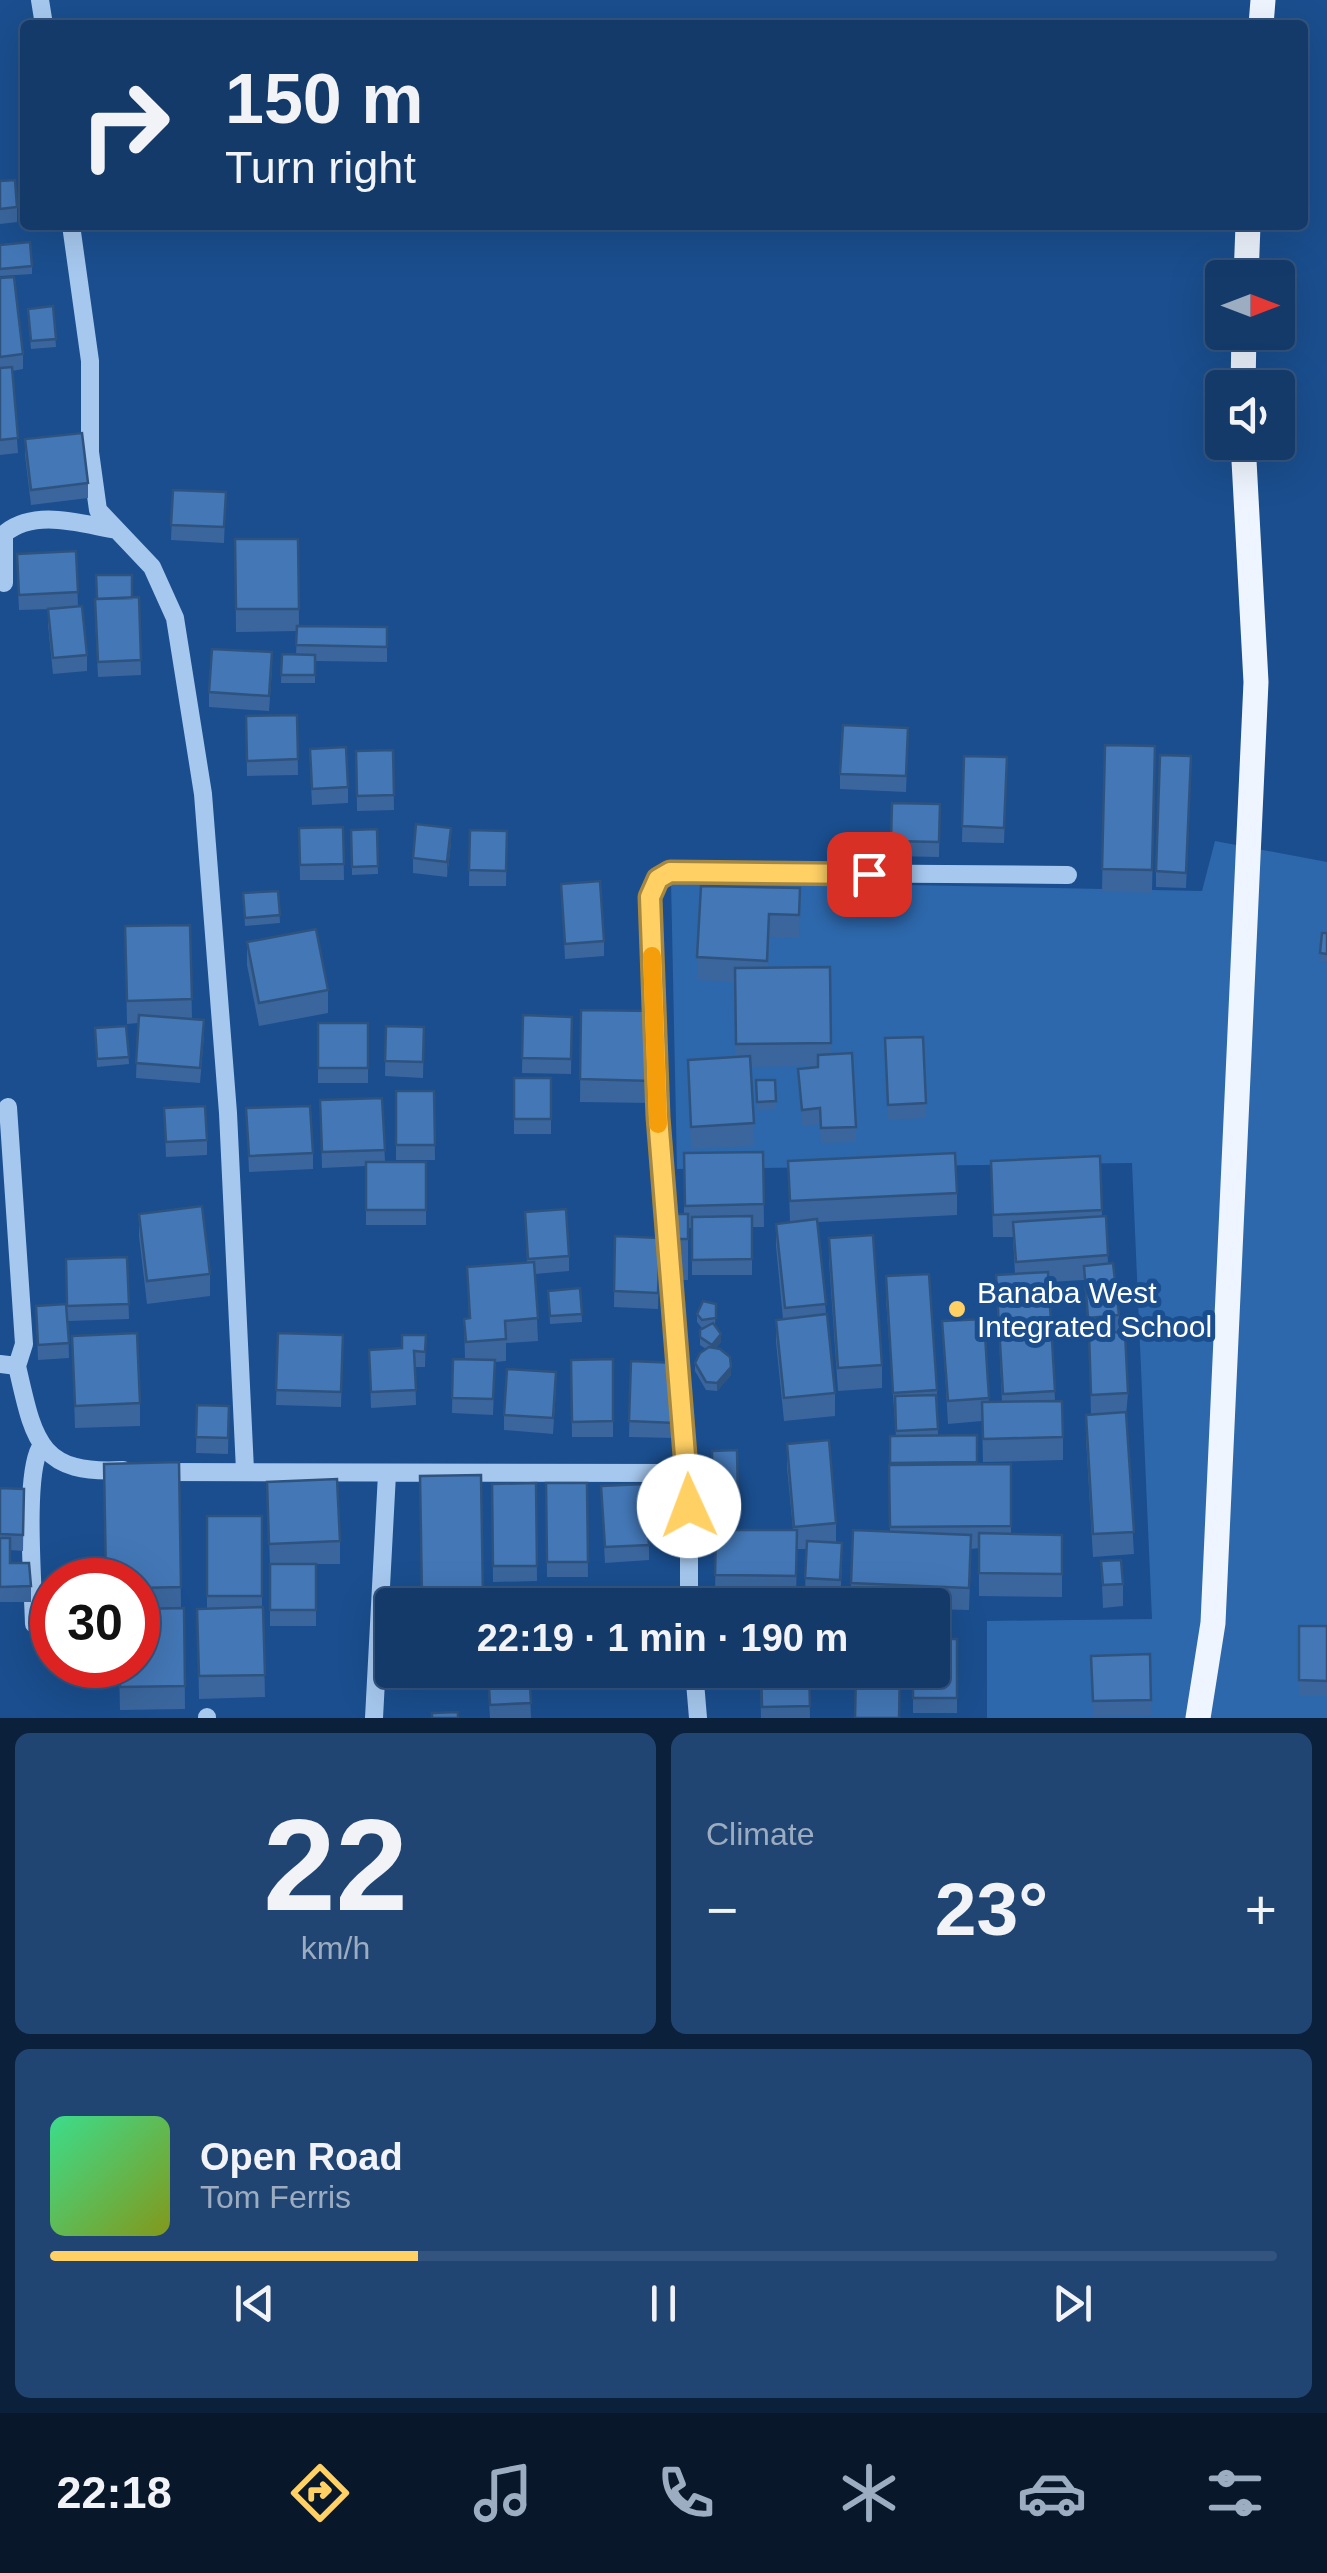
<!DOCTYPE html>
<html lang="en">
<head>
<meta charset="utf-8">
<style>
  body { margin:0; font-family:Arial,sans-serif; background:#214572; color:#f1f3f6; height:100vh; display:flex; flex-direction:column; font-size:38px; white-space:nowrap }
  * { box-sizing:border-box; margin:0 }
  p { font-size:32px; color:#9dadc1 }
  .icon { flex:none; width:55px; height:55px; fill:none; stroke:currentColor; stroke-width:2; stroke-linecap:round; stroke-linejoin:round }
  .map { position:relative; height:1718px; overflow:hidden }
  .panel { display:flex; flex-direction:column; gap:15px; padding:15px; background:#0b203a; flex:1 }
  .panel>* { flex:none }
  .top-card { position:absolute; left:20px; top:20px; width:1288px; height:210px; border-radius:10px; box-shadow:0 10px 40px #0002,0 0 0 2px #33547e; background:#143a6a; color:#f1f3f6; overflow:hidden }
  .needle { width:65px; rotate:90deg }
  .tools { position:absolute; left:1205px; top:260px; display:grid; gap:20px }
  .tools a { display:grid; place-items:center; width:90px; height:90px; border-radius:10px; background:#143a6a; box-shadow:0 10px 40px #0002,0 0 0 2px #33547e; font-size:50px }
  .speed { position:absolute; left:30px; top:1558px; display:flex; gap:20px; font-size:50px; font-weight:700; text-align:center }
  .speed>* { display:grid; place-content:center; width:130px; height:130px; border-radius:50%; background:#143a6a; box-shadow:0 10px 40px #0002,0 0 0 2px #33547e; line-height:1 }
  .speed .limit { border:15px solid #d22; background:#fff; color:#111 }
  .pin { position:absolute; display:grid; place-items:center; width:85px; height:85px; color:#fff; margin:-42px; border-radius:20px; box-shadow:0 5px 15px #0006 }
  .me { position:absolute; width:110px; margin:-55px; rotate:358deg; stroke-linejoin:round; filter:drop-shadow(0 0 8px #0008) }
  .turn { display:flex; align-items:center; gap:35px; height:210px; padding:0 40px; font-size:45px }
  .turn .icon { width:130px; height:130px; stroke-width:2.5 }
  .turn b { display:block; font-size:70px; line-height:85px }
  .big { font-size:75px; font-weight:700; line-height:1.1 }
  .panel .widget { flex:1; display:flex; flex-direction:column; justify-content:center; gap:15px; min-width:0; padding:0 35px; border-radius:15px; background:#214572 }
  .panel .dial { align-items:center; gap:0 }
  .dial b { font-size:130px; line-height:1 }
  .song { display:flex; align-items:center; gap:30px }
  .cover { width:120px; height:120px; border-radius:15px; background:linear-gradient(135deg,hsl(150 70% 55%),hsl(70 70% 35%)) }
  .played { height:10px; border-radius:5px; background:linear-gradient(90deg,#ffd064 30%,#33547e 30%) }
  .keys { display:flex; justify-content:space-around; direction:ltr }
  .heat { display:flex; justify-content:space-between; align-items:center; font-size:55px; direction:ltr }
  .panel .tiles { flex:1; display:grid; gap:15px; grid-template-columns:1fr 1fr }
  .widget:last-child { grid-column:span 2 }
  .trip { position:absolute; left:375px; top:1588px; width:575px; height:100px; border-radius:10px; background:#143a6a; box-shadow:0 10px 40px #0002,0 0 0 2px #33547e; font-weight:700; line-height:100px; text-align:center }
  .menu { display:flex; height:160px; justify-content:space-around; align-items:center; background:#08172a; color:#9dadc1 }
  .menu .icon { width:70px; height:70px }
  .menu .active { color:#ffd064 }
  .menu b { font-size:45px; color:#f1f3f6 }
  .map>svg:first-child { display:block }
  .green { fill:#2d68ac }
  .lines { fill:none; stroke-linecap:round; stroke-linejoin:round }
  .minor { stroke:#a6c8ee; stroke-width:18 }
  .major { stroke:#eef5ff; stroke-width:25 }
  .wall { fill:#3a669d }
  .shaded-wall { fill:#2f537f }
  .building { fill:#4377b6; stroke:#2f537f; stroke-width:2.5 }
  .route-casing { stroke:#a68741; stroke-width:25 }
  .route { stroke:#ffd064; stroke-width:18 }
  .slow { stroke:#f59e0b; stroke-width:18 }
  .poi-dot { fill:#ffd064; stroke:#1a4e8e; stroke-width:4 }
  .labels { text-anchor:middle; dominant-baseline:central; stroke-width:10; stroke-linejoin:round; paint-order:stroke }
  .poi-label { font-size:30px; fill:#fff; stroke:#1a4e8e; text-anchor:start }
</style>
</head>
<body>
<div class="map">
<svg width="1327" height="1718" viewBox="0 0 1327 1718">
  <rect width="100%" height="100%" fill="#1a4e8e"/>
  <!-- green -->
  <path class="green" d="M1215 841 1327 862V1718H987V1621L1152 1619 1132 1163 677 1169 671 880 1202 891Z"/>
  <g class="lines">
    <!-- minor -->
    <path class="minor" d="M40 0 44 25
      M71 225 90 361V452L98 510 152 567 175 618 203 794 228 1113 245 1470
      M4 583V534C35 508 81 524 117 530
      M8 1107 24 1344 17 1366
      M0 1364 17 1366C34 1440 38 1475 123 1470
      M159 1472 689 1473
      M689 1605V1473L658 1117 650 897 658 879 670 872 1068 875
      M34 1624C33 1585 24 1477 40 1448
      M694 1670 698 1718
      M207 1717V1718
      M374 1718 387 1474"/>
    <!-- major -->
    <path class="major" d="M1261 25 1263 0
      M1246 278 1248 225
      M1243 388 1244 332
      M1198 1718 1213 1623 1256 682 1243 442"/>
  </g>
  <!-- wall -->
  <path class="wall" d="M0 181 17 207V222L0 224Z
    M0 245 32 266V274L0 276Z
    M0 278 23 354V369L12 371 18 453 0 455Z
    M53 306 56 347 31 349 28 317Z
    M25 439 88 483V498L31 505 25 455Z
    M173 490 226 492 224 543 171 540Z
    M235 539H298L299 626 387 627V662L315 661V683H281L282 654 296 655 297 631 236 632Z
    M76 551 78 607 87 655V671L53 674 48 625V609H51L19 610 17 569Z
    M139 597 141 675 98 677 95 615 132 598Z
    M272 668 269 711 209 707V692Z
    M297 715 298 775 247 776 246 716Z
    M908 743 906 792 840 789V774Z
    M1105 745 1155 746 1152 893 1102 891Z
    M393 750 394 810 357 811 356 751Z
    M964 756 1007 757 1004 843 962 842Z
    M310 764 348 787V803L312 805Z
    M1191 772 1186 888 1156 887V871Z
    M892 803 940 804 939 857 891 856Z
    M343 827 344 880H300L299 828Z
    M377 829 378 874 352 875 351 830Z
    M470 830 507 831 506 886H469Z
    M451 843 447 877 413 873V858Z
    M561 884 604 941V956L565 959Z
    M800 888 799 938 769 937 768 967H830L831 1054 856 1127V1142L821 1143 820 1124 802 1126 798 1069 818 1066 750 1067 754 1146 691 1149 688 1060 735 1057V982L697 980V957Z
    M278 891 280 923 245 926 243 893Z
    M190 925 192 1019 204 1035 200 1083 136 1078 138 1023 127 1024 125 926Z
    M1322 933H1327V961H1320Z
    M247 942 328 990V1013L259 1026 247 965Z
    M581 1010 654 1011 652 1103 580 1102Z
    M523 1015 572 1017 571 1074 522 1073Z
    M318 1023H368V1083H318Z
    M126 1026 129 1064 97 1067 95 1028Z
    M386 1026 424 1027 423 1078 385 1076Z
    M885 1038 926 1103V1118L888 1120Z
    M514 1078H551V1134H514Z
    M756 1080H775L776 1109 757 1110Z
    M396 1091H434L435 1160H396Z
    M382 1098 385 1162H426V1225H366V1166L322 1168 320 1100Z
    M164 1108 207 1140V1155L166 1157Z
    M246 1108 313 1153V1169L249 1172Z
    M763 1152 764 1227H752V1275H692V1228H688V1280H672V1214H684V1153Z
    M1100 1156 1102 1216H1106L1108 1264 1119 1315V1332L1128 1393 1126 1416 1134 1554 1093 1557 1086 1438V1415H1091L1089 1341 1084 1280 1049 1282 1055 1401 1063 1437V1460L983 1462 982 1421 948 1424 942 1321 984 1319 989 1402H1002L996 1275 1015 1274 1013 1237H993L991 1161Z
    M788 1161 957 1193V1215L818 1222 826 1314 835 1393V1416L784 1421 776 1342V1320L783 1319 776 1246V1224L790 1222Z
    M525 1212 569 1256V1271L535 1274 538 1341 506 1343V1361L495 1362 493 1415 452 1413 453 1359 465 1360 464 1319 469 1318 467 1267 527 1263Z
    M139 1214 210 1274V1296L147 1304 139 1236Z
    M615 1236 660 1238 658 1309 614 1307Z
    M829 1238 882 1365V1388L838 1391 829 1261Z
    M127 1257 129 1319 68 1321 69 1358 38 1360 36 1306 67 1317 66 1259Z
    M886 1276 937 1390 938 1435H977V1465L1011 1464V1534L1062 1535V1597L979 1596V1548L971 1549 969 1610 932 1609V1605H851V1583L890 1532V1436H896L886 1299Z
    M580 1288 582 1322 550 1324 548 1291Z
    M716 1304 715 1326 721 1342 716 1348 731 1375 717 1391 706 1390 695 1371V1363L706 1349 700 1345V1330L702 1328 697 1322V1314Z
    M278 1333 343 1335 341 1407 276 1405Z
    M426 1335 425 1367H415L416 1405 371 1408 369 1350 402 1348Z
    M72 1336 140 1403V1426L75 1428Z
    M613 1359V1437H572L571 1360Z
    M631 1361 677 1363 675 1438 629 1437Z
    M556 1387 553 1434 504 1430V1415Z
    M197 1405 229 1406 228 1454 196 1453Z
    M787 1444 836 1523V1542L842 1565 840 1602 805 1600 806 1549H797L796 1599 715 1598 716 1530H793L787 1467Z
    M737 1450 738 1520 713 1521 712 1451Z
    M179 1462 181 1608H184L185 1709 120 1710 119 1665H138V1580Z
    M481 1475 483 1605H422L420 1476Z
    M649 1475 678 1528V1544L656 1547 649 1490Z
    M267 1482 340 1541V1564H316V1626H270V1566Z
    M536 1483 537 1581 493 1582 492 1484Z
    M546 1483H587L588 1577H547Z
    M601 1486 649 1545V1560L605 1563Z
    M0 1488 24 1489 23 1551 10 1550V1563L31 1586V1602H0Z
    M207 1516H262V1607H263L265 1697 199 1699 197 1609H207Z
    M1101 1561 1123 1584V1606L1103 1608Z
    M1299 1626H1327V1696H1299Z
    M957 1639V1713H913V1670Z
    M1091 1656 1151 1700V1715L1093 1717Z
    M487 1670H529L531 1718H490Z
    M760 1670H809L810 1718H761Z"/>
  <!-- shaded-wall -->
  <path class="shaded-wall" d="M451 828V843L447 877V862Z
    M721 1334V1342L712 1353V1345Z
    M731 1367V1375L717 1391V1383Z"/>
  <!-- building -->
  <path class="building" d="M15 180 17 207 0 209V181Z
    M30 242 32 266 0 269V245Z
    M14 277 23 354 0 357V278Z
    M53 306 56 339 31 341 28 309Z
    M12 367 18 438 0 440V368Z
    M82 433 88 483 31 490 25 439Z
    M173 490 226 492 224 527 171 525Z
    M235 539H298L299 609H236Z
    M76 551 78 592 19 595 17 554Z
    M96 575H132V598L97 599Z
    M139 597 141 660 98 662 95 599Z
    M82 606 87 655 53 658 48 609Z
    M297 626 387 627V647L296 645Z
    M212 649 272 652 269 696 209 692Z
    M282 654 315 655V675H281Z
    M297 715 298 759 247 761 246 716Z
    M843 725 908 728 906 776 840 774Z
    M1105 745 1155 746 1152 870 1102 869Z
    M346 747 348 787 312 789 310 749Z
    M393 750 394 795 357 796 356 751Z
    M1160 755 1191 756 1186 873 1156 871Z
    M964 756 1007 757 1004 828 962 826Z
    M892 803 940 804 939 842 891 841Z
    M416 824 451 828 447 862 413 858Z
    M343 827 344 864 300 865 299 828Z
    M377 829 378 866 352 867 351 830Z
    M470 830 507 831 506 871 469 870Z
    M600 881 604 941 565 944 561 884Z
    M701 886 800 888 799 915 769 914 767 961 697 957Z
    M278 891 280 915 245 918 243 893Z
    M190 925 192 999 127 1001 125 926Z
    M316 929 328 990 259 1003 247 942Z
    M1322 933H1327V954L1320 953Z
    M830 967 831 1043 736 1044 735 968Z
    M581 1010 654 1011 652 1081 580 1079Z
    M139 1015 204 1020 200 1068 136 1063Z
    M523 1015 572 1017 571 1059 522 1058Z
    M318 1023H368V1068H318Z
    M126 1026 129 1057 97 1059 95 1028Z
    M386 1026 424 1027 423 1062 385 1061Z
    M923 1037 926 1103 888 1105 885 1038Z
    M852 1053 856 1127 821 1128 820 1108 802 1110 798 1069 818 1067V1055Z
    M750 1056 754 1123 691 1127 688 1060Z
    M514 1078H551V1119H514Z
    M756 1080H775L776 1101 757 1102Z
    M396 1091H434L435 1145H396Z
    M382 1098 385 1150 322 1152 320 1100Z
    M205 1106 207 1140 166 1142 164 1108Z
    M310 1106 313 1153 249 1156 246 1108Z
    M763 1152 764 1204 685 1206 684 1153Z
    M955 1153 957 1193 790 1201 788 1161Z
    M1100 1156 1102 1210 993 1215 991 1161Z
    M366 1162H426V1210H366Z
    M202 1206 210 1274 147 1281 139 1214Z
    M566 1209 569 1256 528 1259 525 1212Z
    M672 1214H688V1239H672Z
    M752 1216V1259L692 1260V1217Z
    M1106 1216 1108 1255 1016 1262 1013 1222Z
    M817 1219 826 1304 785 1308 776 1224Z
    M873 1235 882 1365 838 1368 829 1238Z
    M615 1236 660 1238 658 1293 614 1291Z
    M127 1257 129 1304 67 1306 66 1259Z
    M534 1262 538 1318 505 1321 506 1339 466 1342 464 1319 470 1318 467 1267Z
    M1113 1263 1119 1315 1088 1318 1084 1266Z
    M1048 1272 1055 1391 1003 1394 996 1275Z
    M929 1274 937 1390 893 1393 886 1276Z
    M580 1288 582 1314 550 1316 548 1291Z
    M703 1301 716 1304V1318L702 1320 697 1314Z
    M66 1304 69 1343 38 1345 36 1306Z
    M827 1314 835 1393 784 1398 776 1320Z
    M984 1319 989 1398 948 1401 942 1321Z
    M713 1323 721 1334 712 1345 700 1337V1330Z
    M1125 1332 1128 1393 1091 1395 1089 1333Z
    M137 1333 140 1403 75 1406 72 1336Z
    M278 1333 343 1335 341 1392 276 1390Z
    M402 1335H426L425 1352 414 1351 416 1390 371 1392 369 1350 402 1348Z
    M709 1347 720 1349 730 1357 731 1367 717 1383 706 1382 695 1363 700 1353Z
    M453 1359 495 1360 493 1399 452 1398Z
    M613 1359V1421L572 1422 571 1360Z
    M631 1361 677 1363 675 1423 629 1421Z
    M507 1369 556 1372 553 1418 504 1415Z
    M936 1395 938 1429 896 1431 895 1396Z
    M1062 1401 1063 1437 983 1439 982 1402Z
    M197 1405 229 1406 228 1438 196 1437Z
    M1126 1412 1134 1532 1093 1534 1086 1415Z
    M977 1435V1462L890 1463V1436Z
    M829 1440 836 1523 794 1527 787 1444Z
    M737 1450 738 1498H713L712 1451Z
    M179 1462 181 1587 138 1588V1580H106L104 1464Z
    M1011 1464V1526L890 1527 889 1465Z
    M671 1472 678 1528 656 1531 649 1475Z
    M481 1475 483 1596 422 1597 420 1476Z
    M337 1479 340 1541 269 1544 267 1482Z
    M536 1483 537 1566H493L492 1484Z
    M546 1483H587L588 1562H547Z
    M645 1484 649 1545 605 1547 601 1486Z
    M0 1488 24 1489 23 1535 0 1534Z
    M207 1516H262V1596H207Z
    M716 1530H797L796 1576 715 1575Z
    M853 1530 971 1535 969 1588 851 1583Z
    M979 1533 1062 1535V1574L979 1573Z
    M0 1538H10V1563H29L31 1586 0 1587Z
    M807 1541 842 1543 840 1580 805 1578Z
    M1121 1560 1123 1584 1103 1585 1101 1561Z
    M270 1564H316V1610H270Z
    M263 1607 265 1675 199 1676 197 1609Z
    M184 1608 185 1686 120 1687V1665H138V1609Z
    M1299 1626H1327V1681L1299 1680Z
    M932 1639H957V1698H913V1670H932Z
    M1150 1654 1151 1700 1093 1701 1091 1656Z
    M488 1670H529L531 1703 490 1705Z
    M761 1670H809L810 1706 762 1707Z
    M856 1670H900L899 1718H855Z
    M458 1712V1718H432V1713Z"/>
  <g class="lines">
    <!-- route casing -->
    <g class="route-casing">
      <path id="route" d="M689 1506 658 1117 650 897 658 879 670 872 869 874"/>
    </g>
    <!-- route -->
    <use href="#route" class="route"/>
    <!-- slow -->
    <path class="slow" d="M652 956 658 1124"/>
  </g>
  <!-- markers -->
  <circle class="poi-dot" cx="957" cy="1309" r="10"/>
  <g class="labels">
    <!-- poi labels -->
    <g class="poi-label">
      <text x="977" y="1292">Banaba West<tspan x="977" dy="34">Integrated School</tspan></text>
    </g>
  </g>
</svg>
<div class="tools">
<a><svg class="needle" viewBox="-14 -14 28 28"><path d="M0-13l5 13h-10z" fill="#e53935"/><path d="M0 13l5-13h-10z" fill="#9dadc1"/></svg></a>
<a><svg class="icon" aria-label="sound" viewBox="0 0 24 24"><path d="M4 9h4l5-4v14l-5-4H4zM17 9q2 3 0 6"/></svg></a>
</div>
<div class="speed"><div class="limit">30</div></div>
<div class="pin" style="left:869px;top:874px;background:#d93025"><svg class="icon" aria-label="arrive" viewBox="0 0 24 24"><path d="M6 21V4h12l-3 4 3 4H6"/></svg></div>
<svg class="me" style="left:689px;top:1506px" viewBox="-20 -20 40 40"><circle r="19" fill="#fff"/><path d="M0-13L10 11 0 6-10 11z" fill="#ffd064"/></svg>
<div class="trip">22:19 · 1 min · 190 m</div>
<div class="top-card">
<div class="turn"><svg class="icon" aria-label="right" viewBox="0 0 24 24"><path d="M7 20v-9h11M14 6l5 5-5 5"/></svg><div><b>150 m</b>Turn right</div></div>
</div>
</div>
<section class="panel">
<div class="tiles">
<div class="widget dial"><b>22</b><p>km/h</p></div>
<div class="widget"><p>Climate</p>
<div class="heat"><a>−</a><b class="big">23°</b><a>+</a></div>
</div>
<div class="widget">
<div class="song"><i class="cover"></i><div><b>Open Road</b><p>Tom Ferris</p></div></div>
<div class="played"></div>
<div class="keys"><svg class="icon" aria-label="previous" viewBox="0 0 24 24"><path d="M18 5L8 12l10 7zM5 5v14"/></svg><svg class="icon" aria-label="pause" viewBox="0 0 24 24"><path d="M8 5v14M16 5v14"/></svg><svg class="icon" aria-label="next" viewBox="0 0 24 24"><path d="M6 5l10 7-10 7zM19 5v14"/></svg></div>
</div>
</div>
</section>
<nav class="menu">
<b>22:18</b>
<svg class="icon active" aria-label="directions" viewBox="0 0 24 24"><path d="M12 3l9 9-9 9-9-9zM9 14v-3h6M13 9l2 2-2 2"/></svg>
<svg class="icon" aria-label="music" viewBox="0 0 24 24"><path d="M9 18V5l10-2v13"/><circle cx="6" cy="18" r="3"/><circle cx="16" cy="16" r="3"/></svg>
<svg class="icon" aria-label="phone" viewBox="0 0 24 24"><path d="M5 4h4l2 5-3 2q2 4 5 5l2-3 5 2v4C11 20 4 13 5 4z"/></svg>
<svg class="icon" aria-label="climate" viewBox="0 0 24 24"><path d="M12 3v18M4 7l16 10M4 17L20 7"/></svg>
<svg class="icon" aria-label="car" viewBox="0 0 24 24"><path d="M5 17H2v-5l4-1 3-4h7l3 4 3 1v5h-3M9 17h6M6 11h13"/><circle cx="7" cy="17" r="2"/><circle cx="17" cy="17" r="2"/></svg>
<svg class="icon" aria-label="filters" viewBox="0 0 24 24"><path d="M4 7h16M4 17h16"/><circle cx="9" cy="7" r="2"/><circle cx="15" cy="17" r="2"/></svg>
</nav>
</body>
</html>
